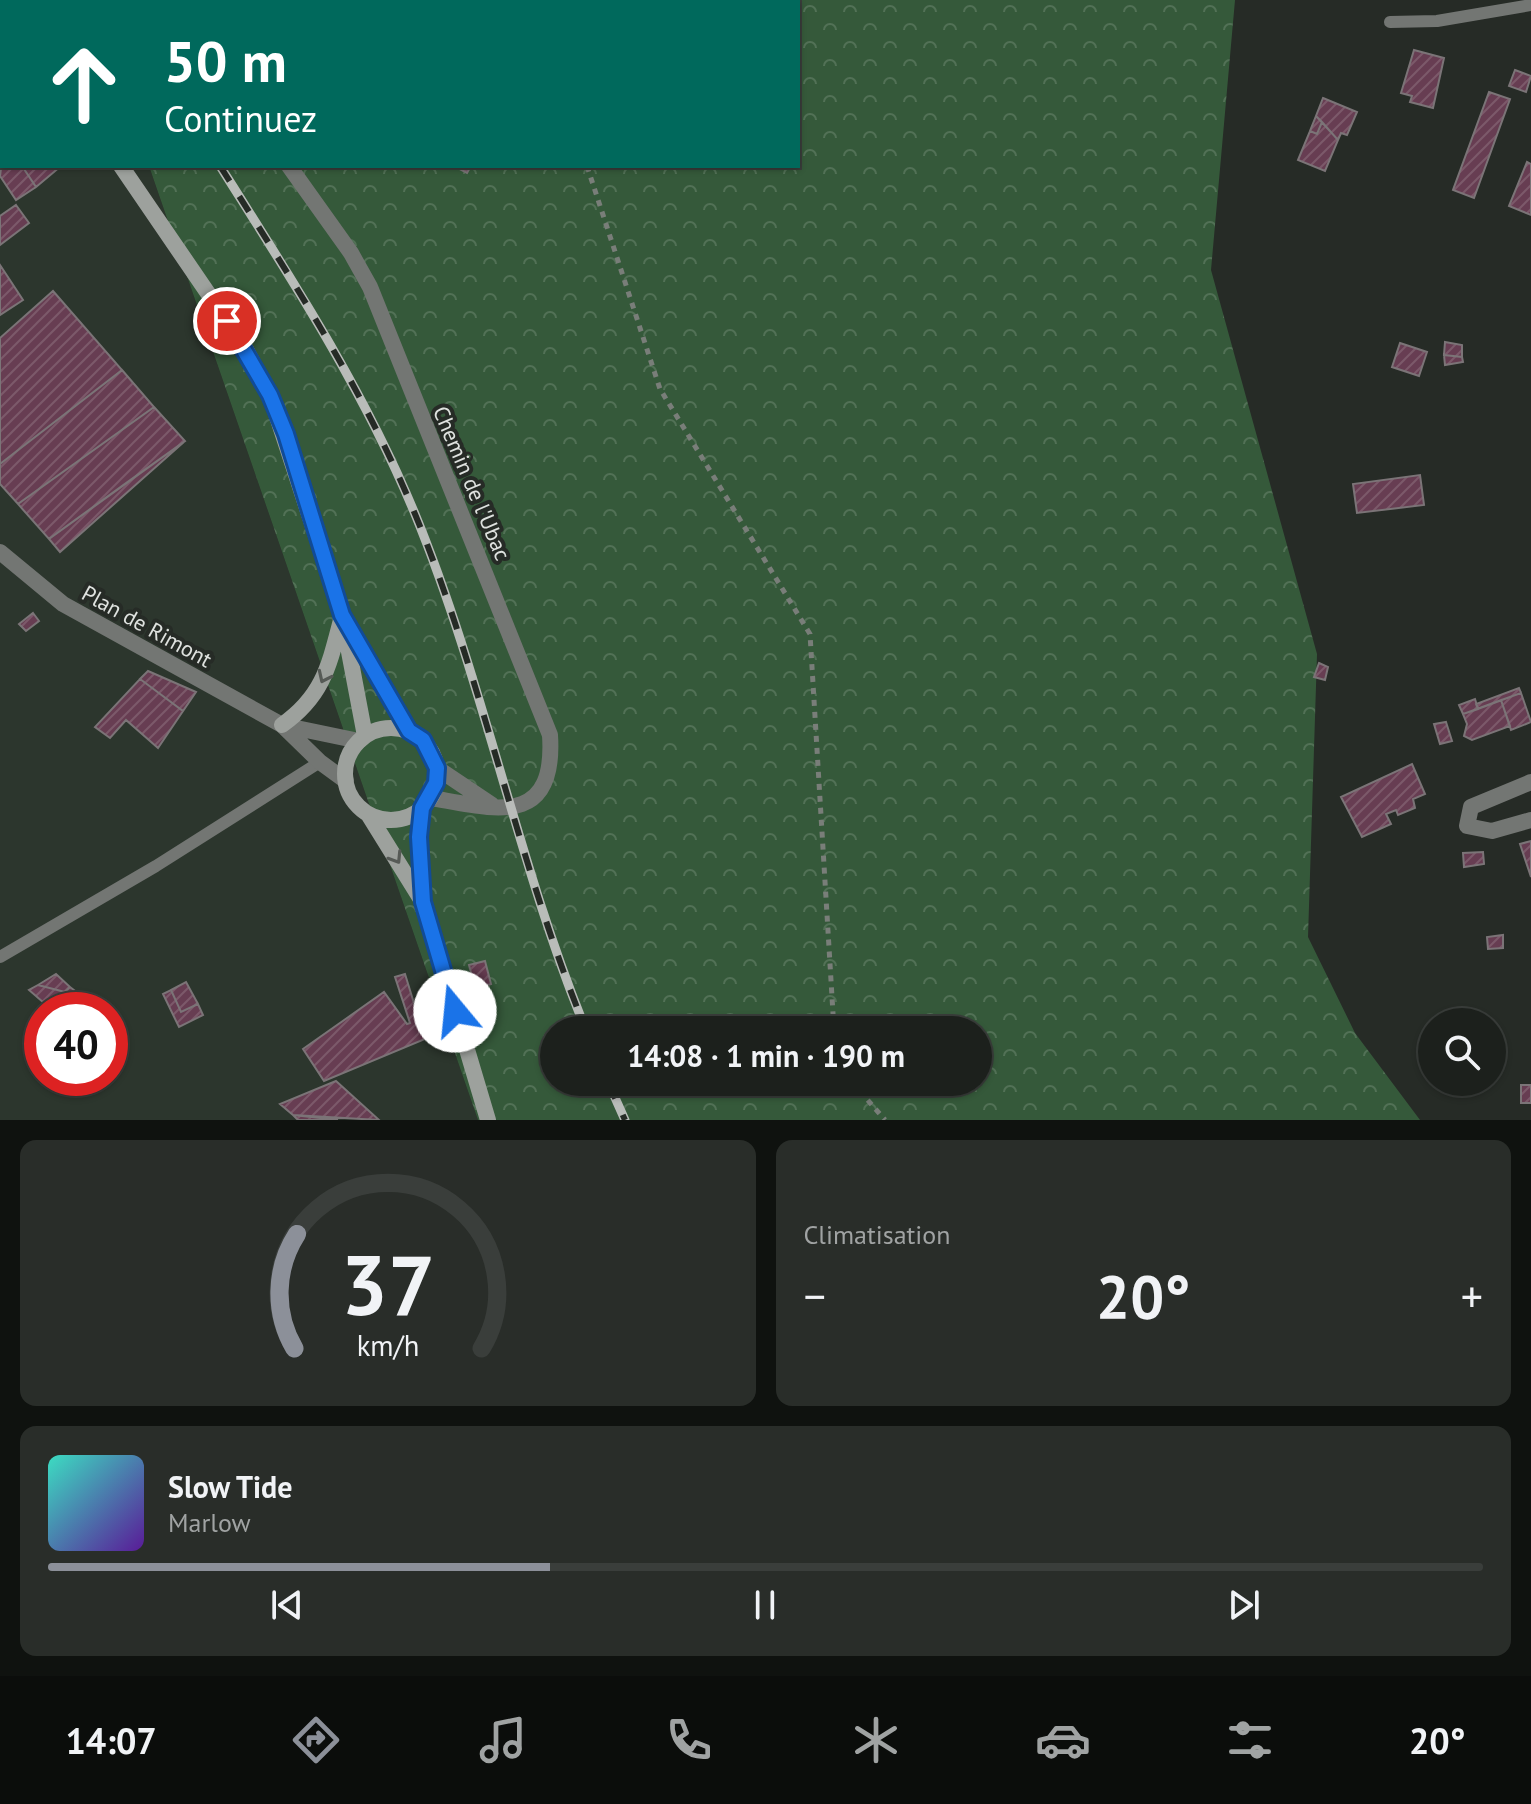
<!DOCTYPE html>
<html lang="fr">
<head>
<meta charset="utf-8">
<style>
  body { margin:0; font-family:"PT Sans",sans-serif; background:#292d29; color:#f1f3f6; height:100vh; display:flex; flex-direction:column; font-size:30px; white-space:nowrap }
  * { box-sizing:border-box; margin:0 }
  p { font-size:26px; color:#a0a3a3 }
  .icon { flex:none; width:44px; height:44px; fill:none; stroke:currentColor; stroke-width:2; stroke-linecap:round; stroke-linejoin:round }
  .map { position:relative; height:1120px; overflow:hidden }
  .side { display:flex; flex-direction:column; gap:20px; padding:20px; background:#0f120f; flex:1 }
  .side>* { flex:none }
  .hud { position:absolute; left:0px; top:0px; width:800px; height:168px; box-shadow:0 2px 6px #0004,0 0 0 2px #3a3e3b; background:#00695c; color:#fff; overflow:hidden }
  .tools { position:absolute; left:1418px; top:1008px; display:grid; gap:16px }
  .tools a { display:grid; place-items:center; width:88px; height:88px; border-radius:50%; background:#1c201c; box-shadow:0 2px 6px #0004,0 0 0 2px #3a3e3b; font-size:40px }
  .speed { position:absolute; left:24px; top:992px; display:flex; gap:16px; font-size:40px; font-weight:700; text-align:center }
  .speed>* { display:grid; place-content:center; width:104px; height:104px; border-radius:50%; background:#1c201c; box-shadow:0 2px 6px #0004,0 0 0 2px #3a3e3b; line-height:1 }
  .speed .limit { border:12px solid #d22; background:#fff; color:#111 }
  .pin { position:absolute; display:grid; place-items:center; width:68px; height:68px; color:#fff; margin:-34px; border:4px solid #fff; border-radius:50%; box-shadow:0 2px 8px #0007 }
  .me { position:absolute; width:88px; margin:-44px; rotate:343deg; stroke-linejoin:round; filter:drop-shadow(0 0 6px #0008) }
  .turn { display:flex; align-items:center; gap:28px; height:168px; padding:0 32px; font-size:36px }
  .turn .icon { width:104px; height:104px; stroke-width:2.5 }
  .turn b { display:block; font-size:56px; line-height:68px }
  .big { font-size:60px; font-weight:700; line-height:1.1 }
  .side .widget { flex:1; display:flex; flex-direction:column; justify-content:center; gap:12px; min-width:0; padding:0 28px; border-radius:16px; background:#292d29 }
  .side .dial { align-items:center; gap:0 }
  .dial svg { height:208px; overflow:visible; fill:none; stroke:#3a3e3b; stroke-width:7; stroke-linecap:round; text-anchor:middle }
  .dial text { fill:#f1f3f6; stroke:none }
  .song { display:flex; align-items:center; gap:24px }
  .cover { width:96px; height:96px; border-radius:12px; background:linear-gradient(135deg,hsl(170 70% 55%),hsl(270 70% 35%)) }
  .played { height:8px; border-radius:4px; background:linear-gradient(90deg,#8c9099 35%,#3a3e3b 35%) }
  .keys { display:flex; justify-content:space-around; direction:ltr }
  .heat { display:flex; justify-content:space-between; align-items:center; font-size:44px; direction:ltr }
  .side .tiles { flex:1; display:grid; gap:20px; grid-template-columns:1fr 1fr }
  .widget:last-child { grid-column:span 2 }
  .trip { position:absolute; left:540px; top:1016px; width:452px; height:80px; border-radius:40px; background:#1c201c; box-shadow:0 2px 6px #0004,0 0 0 2px #3a3e3b; font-weight:700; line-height:80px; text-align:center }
  .dock { display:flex; height:128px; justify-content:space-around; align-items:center; background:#0b0d0b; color:#a0a3a3 }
  .dock .icon { width:56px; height:56px }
  .dock .active { color:#8c9099 }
  .dock b { font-size:36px; color:#f1f3f6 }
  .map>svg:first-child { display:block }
  .built { fill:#2c362d; fill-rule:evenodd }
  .forest { fill:url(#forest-crowns); fill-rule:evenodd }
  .building { fill:url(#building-hatch); stroke:#7b7477; stroke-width:2 }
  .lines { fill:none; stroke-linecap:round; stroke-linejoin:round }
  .path { stroke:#797e79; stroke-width:5; stroke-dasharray:6 6; stroke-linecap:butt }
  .lane { stroke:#737673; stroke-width:12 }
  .street { stroke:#737673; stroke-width:16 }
  .secondary { stroke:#9da19d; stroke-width:16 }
  .rail-casing { stroke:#b9bcb9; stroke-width:9 }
  .rail { stroke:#262b26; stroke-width:6; stroke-dasharray:18; stroke-linecap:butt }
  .oneway { stroke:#565a56 }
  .route-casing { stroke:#114b97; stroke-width:20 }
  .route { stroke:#1a73e8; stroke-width:14 }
  .labels { text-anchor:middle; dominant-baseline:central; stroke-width:8; stroke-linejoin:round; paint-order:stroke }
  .street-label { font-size:22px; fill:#dfe2df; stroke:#262b26 }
</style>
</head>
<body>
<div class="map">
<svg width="1531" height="1120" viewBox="0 0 1531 1120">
  <defs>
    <pattern id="forest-crowns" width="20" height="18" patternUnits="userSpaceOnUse" patternTransform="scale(2)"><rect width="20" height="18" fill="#35593a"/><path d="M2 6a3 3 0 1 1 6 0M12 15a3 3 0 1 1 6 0" fill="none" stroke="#527156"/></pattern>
    <pattern id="building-hatch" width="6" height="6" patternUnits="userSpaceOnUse" patternTransform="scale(2)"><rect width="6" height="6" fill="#673d52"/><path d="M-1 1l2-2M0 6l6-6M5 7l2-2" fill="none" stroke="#7c596a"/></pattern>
  </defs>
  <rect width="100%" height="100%" fill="#262b26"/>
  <!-- built -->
  <path class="built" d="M0 0H92L2 2V166H149L478 1120H0ZM42 1010H110V1078H42Z"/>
  <!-- forest -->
  <path class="forest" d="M92 0H1235L1211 270 1317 654 1308 937 1355 1033 1420 1120H478L149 166H798V2ZM554 1030H978V1082H554Z"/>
  <!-- building -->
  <path class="building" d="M1414 50 1444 58 1433 108 1410 102 1412 96 1401 93Z
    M1515 70 1531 76 1526 92 1509 86Z
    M1489 92 1510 99 1474 198 1453 190Z
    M1323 98 1357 112 1347 135 1341 133 1338 140 1316 116Z
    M1316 116 1322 122 1317 134 1310 131Z
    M1322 122 1338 140 1325 171 1298 160 1310 131 1317 134Z
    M2 161V166H22L36 187 16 200 0 176Z
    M1527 162 1531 164V215L1509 206Z
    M22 166H61L36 187Z
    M454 166H471L467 173Z
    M16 205 29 223 0 245V216Z
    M0 265 23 300 0 315Z
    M53 291 122 370 0 464V338Z
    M1445 342 1462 345V357L1444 355Z
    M1400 343 1427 352 1419 376 1392 367Z
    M1444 355 1462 357 1463 362 1445 365Z
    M122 370 154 407 18 504 0 484V464Z
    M154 407 185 441 49 539 18 504Z
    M185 441 60 552 49 539 126 483Z
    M1420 475 1424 505 1357 513 1353 484Z
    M33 613 39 621 26 631 19 624Z
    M1319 663 1328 667 1325 680 1314 677Z
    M148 671 196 692 183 711 140 679Z
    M140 679 183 711 158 748 126 720 110 738 95 727Z
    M1519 688 1521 693 1478 709 1476 704Z
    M1521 693 1531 722 1511 730 1501 700Z
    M1475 699 1478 709 1463 714 1459 705Z
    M1501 700 1510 726 1472 740 1464 736 1467 724 1463 714Z
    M1446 722 1452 741 1440 744 1434 724Z
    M1412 764 1425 794 1413 799 1415 808 1398 815 1396 810 1386 814 1391 824 1362 837 1341 797Z
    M1531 841V877L1520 844Z
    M1483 852 1484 864 1464 867 1463 853Z
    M1503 935V948L1488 949 1487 937Z
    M485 961 491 984 475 989 469 965Z
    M56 974 70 987 65 992 38 985Z
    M405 974 425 1039 324 1081 303 1049 384 992 407 1024 410 1023 395 977Z
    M186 982 198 1004 181 1012 171 990Z
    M38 985 65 992 51 1009 29 990Z
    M70 987 83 997 65 992Z
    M171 990 181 1012 198 1004 203 1015 179 1027 163 994Z
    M65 992 83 997 99 1010H50Z
    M42 1019V1035L34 1028Z
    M110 1019 126 1032 110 1050Z
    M336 1081 379 1120 293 1115 280 1104Z
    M1521 1085H1531V1103H1521Z
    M293 1115 338 1120H298Z"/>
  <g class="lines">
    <!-- path -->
    <path class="path" d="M405 0 407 2
      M587 166 660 389 810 634 834 1030
      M852 1082 885 1120"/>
    <!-- lane -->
    <path class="lane" d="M1390 22 1437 21 1531 5
      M0 957 156 866 320 762"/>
    <!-- street -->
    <path class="street" d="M195 0 196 2
      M289 166 351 253 370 287 550 735C556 828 495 809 431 798
      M0 552 63 604 282 725 359 741
      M283 726 320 762 346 781
      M437 768 492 805
      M1531 782 1471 807 1467 826 1492 831 1531 820"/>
    <!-- secondary -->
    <path class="secondary" d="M9 0 10 2
      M121 166 244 346 270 395 342 615 365 736
      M351 630 409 731
      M282 725C323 696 329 666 341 620
      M345 774a46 46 0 1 1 92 0a46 46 0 1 1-92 0Z
      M422 808 419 837 423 902 488 1120
      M368 814 422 901"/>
    <!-- rail casing -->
    <g class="rail-casing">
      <path id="rail" d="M114 0 116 2
        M220 166C291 278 364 390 415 514 484 682 517 862 586 1030
        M608 1082 625 1120"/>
    </g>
    <!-- rail -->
    <use href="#rail" class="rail"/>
  </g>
  <!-- one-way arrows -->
  <defs><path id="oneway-chevron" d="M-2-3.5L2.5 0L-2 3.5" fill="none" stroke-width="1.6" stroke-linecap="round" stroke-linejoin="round" transform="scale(2)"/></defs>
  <g class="oneway">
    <use href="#oneway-chevron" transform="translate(324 677) rotate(115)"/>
    <use href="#oneway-chevron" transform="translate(396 858) rotate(58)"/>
  </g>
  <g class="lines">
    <!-- route casing -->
    <g class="route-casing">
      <path id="route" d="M227 321 270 395 286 434 342 615 409 731 423 740 437 768 436 783 422 808 419 837 423 902 455 1011"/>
    </g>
    <!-- route -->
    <use href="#route" class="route"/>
  </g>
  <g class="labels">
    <!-- street labels -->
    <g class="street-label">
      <text transform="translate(472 483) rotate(67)">Chemin de l'Ubac</text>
      <text transform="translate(147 626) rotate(29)">Plan de Rimont</text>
    </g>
  </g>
</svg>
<div class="tools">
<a><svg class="icon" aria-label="search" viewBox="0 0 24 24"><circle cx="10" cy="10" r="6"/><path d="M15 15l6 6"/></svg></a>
</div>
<div class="speed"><div class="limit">40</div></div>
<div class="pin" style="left:227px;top:321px;background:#d93025"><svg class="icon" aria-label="arrive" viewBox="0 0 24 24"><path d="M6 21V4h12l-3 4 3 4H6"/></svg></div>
<svg class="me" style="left:455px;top:1011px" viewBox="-20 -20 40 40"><circle r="19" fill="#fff"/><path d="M0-13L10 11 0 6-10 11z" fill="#1a73e8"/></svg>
<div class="trip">14:08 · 1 min · 190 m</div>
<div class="hud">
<div class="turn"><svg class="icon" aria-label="ahead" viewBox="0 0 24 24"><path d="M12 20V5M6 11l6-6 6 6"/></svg><div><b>50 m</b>Continuez</div></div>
</div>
</div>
<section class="side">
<div class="tiles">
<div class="widget dial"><svg viewBox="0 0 100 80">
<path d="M14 69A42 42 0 1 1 86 69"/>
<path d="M14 69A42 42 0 0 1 15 25" stroke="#8c9099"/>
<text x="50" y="56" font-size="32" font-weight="700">37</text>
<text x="50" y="72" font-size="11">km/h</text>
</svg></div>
<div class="widget"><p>Climatisation</p>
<div class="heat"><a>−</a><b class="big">20°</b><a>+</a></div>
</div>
<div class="widget">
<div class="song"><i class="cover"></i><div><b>Slow Tide</b><p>Marlow</p></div></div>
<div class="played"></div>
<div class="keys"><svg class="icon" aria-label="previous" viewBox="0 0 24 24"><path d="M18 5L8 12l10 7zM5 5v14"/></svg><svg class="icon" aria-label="pause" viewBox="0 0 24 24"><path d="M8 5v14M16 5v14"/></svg><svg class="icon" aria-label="next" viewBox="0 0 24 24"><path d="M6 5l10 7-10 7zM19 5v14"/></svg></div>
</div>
</div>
</section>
<nav class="dock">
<b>14:07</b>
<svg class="icon active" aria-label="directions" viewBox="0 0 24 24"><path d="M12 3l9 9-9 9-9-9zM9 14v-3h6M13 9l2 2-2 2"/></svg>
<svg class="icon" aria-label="music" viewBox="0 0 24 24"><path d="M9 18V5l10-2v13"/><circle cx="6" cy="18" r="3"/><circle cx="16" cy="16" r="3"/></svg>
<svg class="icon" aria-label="phone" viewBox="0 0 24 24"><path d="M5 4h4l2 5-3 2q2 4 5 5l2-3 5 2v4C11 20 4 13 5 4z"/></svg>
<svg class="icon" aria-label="climate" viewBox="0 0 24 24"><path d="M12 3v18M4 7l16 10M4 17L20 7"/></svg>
<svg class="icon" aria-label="car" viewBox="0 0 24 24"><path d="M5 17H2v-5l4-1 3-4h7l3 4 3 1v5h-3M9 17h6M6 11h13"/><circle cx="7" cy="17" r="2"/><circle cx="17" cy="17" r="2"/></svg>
<svg class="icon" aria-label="filters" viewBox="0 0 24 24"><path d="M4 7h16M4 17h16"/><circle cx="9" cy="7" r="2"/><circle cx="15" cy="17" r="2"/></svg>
<b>20°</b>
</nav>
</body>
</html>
